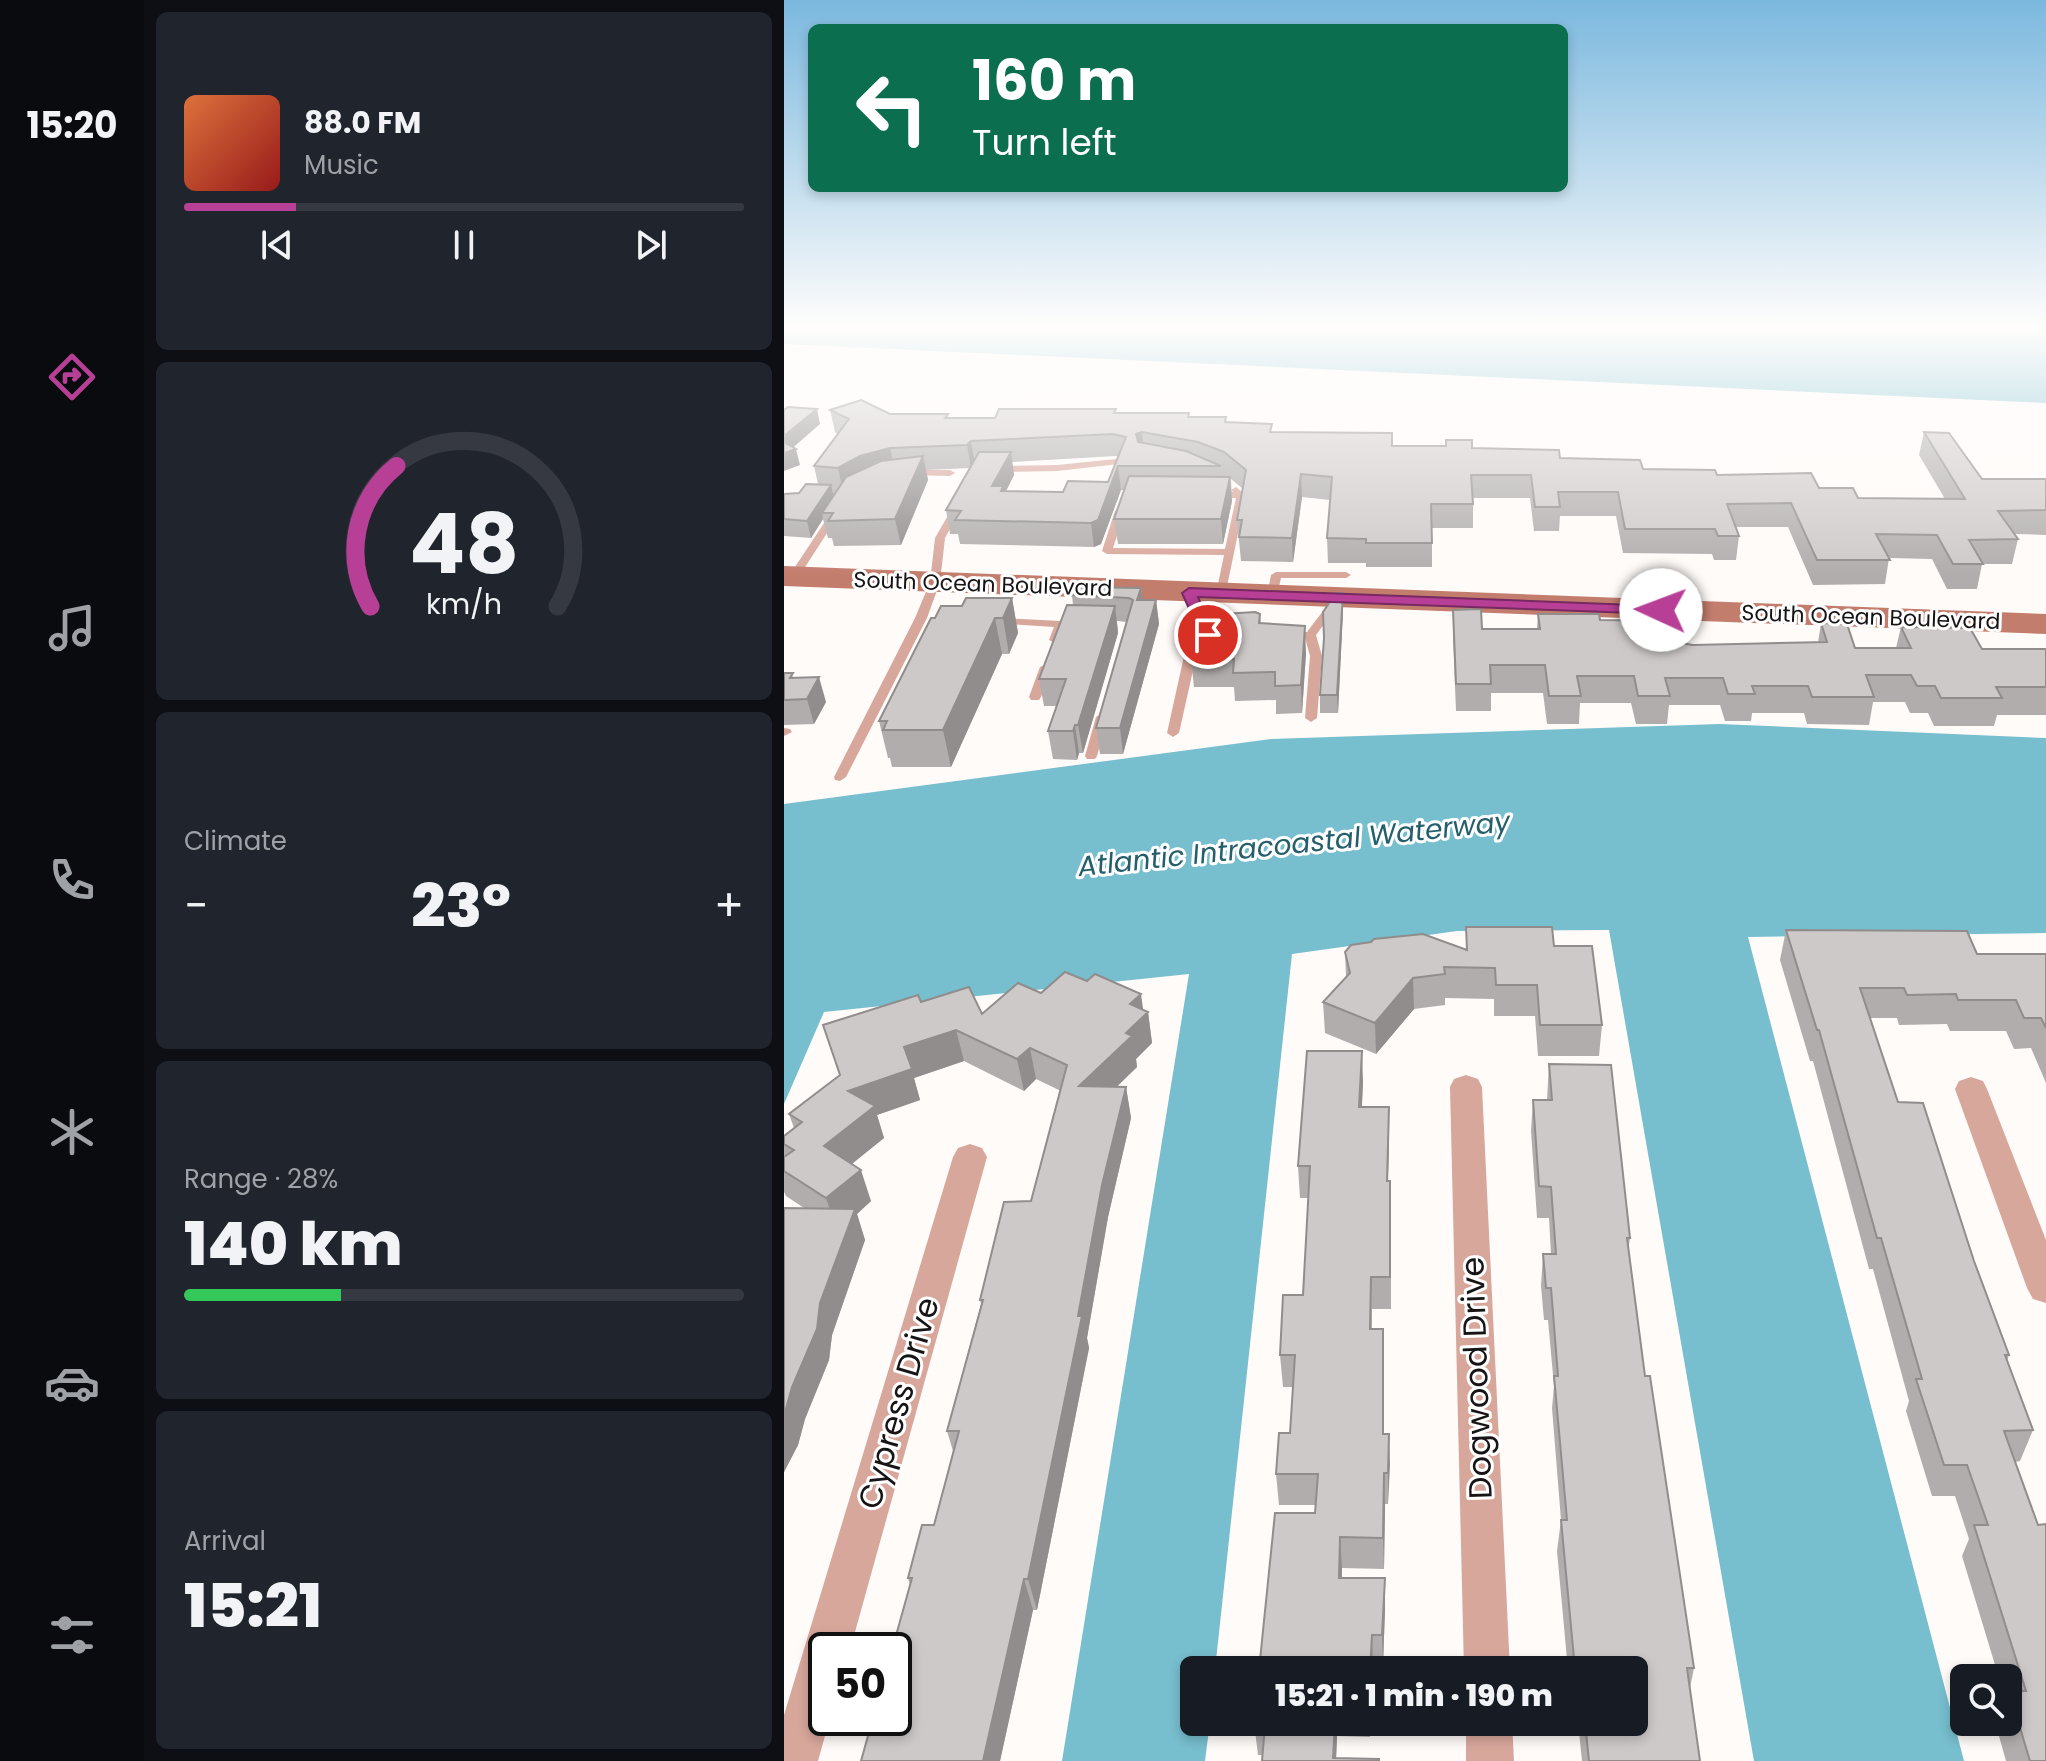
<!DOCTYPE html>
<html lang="en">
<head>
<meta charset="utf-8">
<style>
  body { margin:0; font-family:Poppins,sans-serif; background:#20242c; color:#f1f3f6; height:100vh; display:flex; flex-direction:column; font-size:30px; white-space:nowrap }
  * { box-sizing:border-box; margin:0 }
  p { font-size:26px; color:#9ea1a6 }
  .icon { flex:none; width:44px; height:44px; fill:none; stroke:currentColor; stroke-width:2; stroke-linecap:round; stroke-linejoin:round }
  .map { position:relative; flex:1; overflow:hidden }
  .panel { display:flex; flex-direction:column; gap:12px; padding:12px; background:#0d0f14; width:640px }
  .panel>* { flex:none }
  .top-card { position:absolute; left:24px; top:24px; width:760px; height:168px; border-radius:12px; box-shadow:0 4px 12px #0003; background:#0b6e4f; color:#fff; overflow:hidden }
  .controls { position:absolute; left:1166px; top:1664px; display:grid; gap:16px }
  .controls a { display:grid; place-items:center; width:72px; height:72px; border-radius:12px; background:#171b24; box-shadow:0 4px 12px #0003; font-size:40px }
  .speed { position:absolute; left:24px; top:1632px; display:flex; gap:16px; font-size:40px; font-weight:700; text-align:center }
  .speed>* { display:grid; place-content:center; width:104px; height:104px; border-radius:50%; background:#171b24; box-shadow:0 4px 12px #0003; line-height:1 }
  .speed .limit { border:4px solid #111; border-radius:12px; background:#fff; color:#111 }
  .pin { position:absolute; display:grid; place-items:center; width:68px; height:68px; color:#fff; margin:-34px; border:4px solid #fff; border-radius:50%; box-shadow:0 2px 8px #0007 }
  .me { position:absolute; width:88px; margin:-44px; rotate:272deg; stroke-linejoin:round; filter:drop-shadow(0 0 6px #0008) }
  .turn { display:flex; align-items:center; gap:28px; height:168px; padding:0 32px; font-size:36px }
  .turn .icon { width:104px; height:104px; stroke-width:2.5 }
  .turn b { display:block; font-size:56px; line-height:68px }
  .big { font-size:60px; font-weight:800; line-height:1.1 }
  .panel .tile { flex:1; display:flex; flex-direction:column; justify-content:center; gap:12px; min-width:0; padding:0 28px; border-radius:12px; background:#20242c }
  .panel .dial { align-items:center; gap:0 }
  .dial svg { height:208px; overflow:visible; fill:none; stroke:#363941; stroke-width:7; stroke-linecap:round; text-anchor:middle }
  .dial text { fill:#f1f3f6; stroke:none }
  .song { display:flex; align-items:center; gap:24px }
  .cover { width:96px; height:96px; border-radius:12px; background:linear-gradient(135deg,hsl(20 70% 55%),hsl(0 70% 35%)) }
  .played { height:8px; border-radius:4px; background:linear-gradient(90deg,#b73f95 20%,#363941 20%) }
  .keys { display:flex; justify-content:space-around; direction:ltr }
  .heat { display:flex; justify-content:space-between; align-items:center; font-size:44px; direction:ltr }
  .charge { height:12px; border-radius:6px; background:linear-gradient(90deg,#34c759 28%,#363941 0) }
  .trip { position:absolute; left:396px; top:1656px; width:468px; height:80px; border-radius:12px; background:#171b24; box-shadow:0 4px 12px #0003; font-weight:800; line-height:80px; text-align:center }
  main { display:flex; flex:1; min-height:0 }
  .tabs { display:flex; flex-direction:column; width:144px; justify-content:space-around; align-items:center; background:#090b0e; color:#9ea1a6 }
  .tabs .icon { width:56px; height:56px }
  .tabs .active { color:#b73f95 }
  .tabs b { font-size:36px; color:#f1f3f6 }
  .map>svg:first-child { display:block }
  .water { fill:#77bece }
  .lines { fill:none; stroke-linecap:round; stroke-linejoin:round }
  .service { fill:#d8a79c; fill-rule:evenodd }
  .minor { fill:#d8a79c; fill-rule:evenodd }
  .secondary { fill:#c37d6d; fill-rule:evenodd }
  .wall { fill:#b0adac; fill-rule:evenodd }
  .shaded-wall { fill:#908d8c }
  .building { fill:#cdc9c8; stroke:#908d8c; stroke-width:2 }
  .route { fill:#b73f95; stroke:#772961; stroke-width:2 }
  .labels { text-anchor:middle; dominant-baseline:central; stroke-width:6; stroke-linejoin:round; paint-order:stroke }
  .far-street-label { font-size:22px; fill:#161414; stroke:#fff }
  .water-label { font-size:28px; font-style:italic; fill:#245f6b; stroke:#fff }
  .near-street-label { font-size:32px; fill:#161414; stroke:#fff }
</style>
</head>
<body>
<main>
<nav class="tabs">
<b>15:20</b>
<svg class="icon active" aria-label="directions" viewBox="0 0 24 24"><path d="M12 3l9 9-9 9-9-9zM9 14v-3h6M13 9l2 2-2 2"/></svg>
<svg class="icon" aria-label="music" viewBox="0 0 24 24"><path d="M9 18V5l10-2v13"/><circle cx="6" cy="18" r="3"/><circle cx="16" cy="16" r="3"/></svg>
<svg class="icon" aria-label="phone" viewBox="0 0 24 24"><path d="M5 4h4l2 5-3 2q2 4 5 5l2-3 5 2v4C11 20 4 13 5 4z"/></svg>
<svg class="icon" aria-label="climate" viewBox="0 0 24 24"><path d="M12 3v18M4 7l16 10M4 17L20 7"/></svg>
<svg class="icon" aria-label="car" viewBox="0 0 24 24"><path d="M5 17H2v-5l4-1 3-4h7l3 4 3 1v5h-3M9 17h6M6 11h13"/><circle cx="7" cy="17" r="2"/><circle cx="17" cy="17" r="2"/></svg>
<svg class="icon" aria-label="filters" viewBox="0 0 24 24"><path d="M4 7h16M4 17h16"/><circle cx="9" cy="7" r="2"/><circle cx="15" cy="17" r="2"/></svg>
</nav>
<section class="panel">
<div class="tile">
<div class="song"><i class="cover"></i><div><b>88.0 FM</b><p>Music</p></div></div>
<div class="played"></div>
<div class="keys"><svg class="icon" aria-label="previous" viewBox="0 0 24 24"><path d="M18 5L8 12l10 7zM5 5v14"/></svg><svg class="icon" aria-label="pause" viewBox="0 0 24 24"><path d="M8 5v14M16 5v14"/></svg><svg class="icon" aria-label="next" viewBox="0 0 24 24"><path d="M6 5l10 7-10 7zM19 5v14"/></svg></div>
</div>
<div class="tile dial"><svg viewBox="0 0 100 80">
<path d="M14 69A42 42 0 1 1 86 69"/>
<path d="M14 69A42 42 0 0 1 24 15" stroke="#b73f95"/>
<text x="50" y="56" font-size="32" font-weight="700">48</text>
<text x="50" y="72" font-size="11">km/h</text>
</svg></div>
<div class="tile"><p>Climate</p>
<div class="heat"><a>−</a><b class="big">23°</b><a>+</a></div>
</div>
<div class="tile"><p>Range · 28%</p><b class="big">140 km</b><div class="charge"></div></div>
<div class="tile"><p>Arrival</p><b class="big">15:21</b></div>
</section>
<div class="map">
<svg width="1262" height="1761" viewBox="0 0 1262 1761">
  <rect width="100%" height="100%" fill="#fffbf9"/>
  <!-- water -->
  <path class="water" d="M0 329H1262V403L0 344Z
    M936 724 1262 738V933L964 937 1180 1761H970L825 930 673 931 508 954 431 1670H410V1722H426L421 1761H278L405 974 40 1012 0 1104V804L487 739Z"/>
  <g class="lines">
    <!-- service -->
    <path class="service" d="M332 459 335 460V464L273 471 212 472 207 469 212 466 273 465Z
      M126 470H166L171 473 166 476 123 475 121 473Z
      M452 487 462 495 441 596H433L432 594 440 555 323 554 318 551 331 511 336 508 341 511 329 548 441 549 452 498H429L424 495 429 492H449L447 490Z
      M170 505 178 507 161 538 156 582 143 618 62 777 56 781 51 780 50 777 131 618 146 582 151 538Z
      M48 511 56 513 14 578H6L5 576Z
      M492 572H562L567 575 562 578H497L493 596 488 599 483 596 487 575Z
      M405 590 410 593 428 632 437 633 439 635 437 637 427 638 412 657 395 733 389 737 383 733 400 656 418 635 400 593Z
      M549 602 554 605 532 635 538 656 533 718 527 722 521 718 526 656 521 638H505L499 635 505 632H523L545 603Z
      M214 618 277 621 283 624 277 640 271 643 265 640 270 627 210 623 208 621Z
      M262 664 268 667 257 697 255 700H247L245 697 256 667Z
      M318 713 324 717 313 756 311 759H303L301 756 312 717Z
      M0 728 6 729 8 732 0 736Z"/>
    <!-- minor -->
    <path class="minor" d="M682 1075 694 1079 698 1087 726 1670H680L666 1087 670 1079Z
      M1187 1077 1199 1081 1203 1089 1262 1240V1303L1249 1299 1243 1288 1171 1089 1175 1081Z
      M186 1144 198 1148 203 1157 66 1650H42V1718H46L34 1761H0V1715L169 1157 174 1148Z
      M682 1722H728L730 1761H682Z"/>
    <!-- secondary -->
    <path class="secondary" d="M0 566 1262 614V634L0 586Z"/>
  </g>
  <!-- wall -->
  <path class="wall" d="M46 410 106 414H164V418H211L332 413H405V417L443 422 488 432 608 446 688 448 776 458 859 469 933 475 1035 488 1074 498 1161 499 1135 455 1140 432 1198 479H1262V535L1231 534 1234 539 1228 564H1198L1193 589H1163L1148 559 1105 558 1101 584 1029 585 1004 527H952L955 536 952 560H930L928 554 839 553 832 516H776L775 531H750L746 498H689V528H648V567H582V563H544L543 538 546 500 518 497 509 562 457 561 453 520 459 489 447 479 448 501 439 544H334L330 519 341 490H337L317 544 310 547 176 544 174 534H166L162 510 186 468 142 470 144 480 117 545 50 546 48 538H44L39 519 27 538 0 536V494L15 493 34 484 30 466 54 434 51 432ZM332 456 334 457 324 482 279 492 222 491 230 475 228 462Z
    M357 588 358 600H372L375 624 339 754H316L312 728 343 622 333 621 334 633 299 753H295L293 760 269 759 264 731 273 706H260L255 679 289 605 288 595Z
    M228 598 234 633 225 654H218L167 767H108L106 758H104L95 721 178 606Z
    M669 610 698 629H753L754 614 816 620 897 643 909 645 1034 643 1037 623 1071 648H1112L1117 627 1198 649H1262V715H1213L1210 726H1150L1144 713H1126L1121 702H1089L1085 725 1023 724 1020 713H968L967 721H941L936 705H885L883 724H852L847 703H796L795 724H763L759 693H707V711H672L669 636Z
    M559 611 554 713H536V695Z
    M476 614 477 623 522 653 518 713 492 714V700L451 701 450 687H410L407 660 427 638 438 619Z
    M0 673 10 677 42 702 30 724 0 725Z
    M682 927 770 946 818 1025 815 1056H754L751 1016H710V999L661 998V1005L630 1009 592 1054 541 1033 539 1002 562 977 561 952 682 950Z
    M1002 930 1193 954H1262V1083L1247 1048 1230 1049 1222 1031H1166L1163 1024 1115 1025 1113 1018H1086L1114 1102 1190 1261 1225 1355 1223 1361 1249 1430 1236 1461 1231 1462 1262 1761H1222L1211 1722H1224V1678H1215L1178 1556 1185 1539 1171 1496H1148L1122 1411 1125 1401 1089 1269H1085L1029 1061H1026L996 960Z
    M257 993 359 1010 364 1012 368 1043 352 1059 353 1067 332 1087H342L347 1118 324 1217 303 1338 305 1348 253 1610H249L216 1761H77L126 1585 124 1578 150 1525 169 1451 163 1431 197 1304 196 1300 247 1201 277 1091 252 1079 240 1091 180 1061 130 1078 136 1100 93 1115 100 1138 68 1164 87 1201 73 1214 81 1240 48 1335 45 1360 21 1419 14 1445 0 1472V1208H20L2 1196 0 1192V1136L10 1128 5 1114 56 1076 39 1025 137 1002 198 1014Z
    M765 1064 846 1238 844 1251 861 1376 910 1668 906 1688 916 1761H798L794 1722H850V1670H784L773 1551 777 1520 768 1408 770 1386 764 1320H760L757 1286 759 1254H767L765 1218H753L747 1131 749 1100H763Z
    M579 1082 578 1107 605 1139 604 1181 607 1212V1309H588V1329H599L600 1434H605L604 1504H601L600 1569 558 1568V1578L601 1609 599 1665H589V1670H475L531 1513 532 1505H495L492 1474 506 1433 509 1387H499L496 1355 519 1295 524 1198H516L514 1166Z
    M470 1722H586V1737L553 1736 552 1758 595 1761 474 1755Z"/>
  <!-- shaded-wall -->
  <path class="shaded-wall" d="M33 409 36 424 4 452 12 449 16 465 0 471V436Z
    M358 432 360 454 355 456 352 434Z
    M187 441 191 464 187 468 183 445Z
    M106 448 111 471 59 491 54 468 76 456Z
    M227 452 230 475 221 493 208 486Z
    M139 456 144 480 117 545 111 519Z
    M334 466 337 490 317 544 310 547 307 523Z
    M517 474 518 497 509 562 508 538Z
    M446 477 448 501 439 544 437 519Z
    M47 485 51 502 38 513 39 519 27 538 23 521Z
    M357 588 360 612 353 600Z
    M559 593V611L554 713 553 695Z
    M228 598 234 633 225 654 219 618Z
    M372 600 375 624 339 754 336 728Z
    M331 606 334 633 299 753 294 725Z
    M211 618 218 654 167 767 159 730Z
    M521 626 522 653 518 713 517 685Z
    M35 677 42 702 30 724 23 699Z
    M291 725 295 753 293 760 289 731Z
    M629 978 630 1009 592 1054 591 1023Z
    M357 994 360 1016 364 1012 368 1043 352 1059 353 1067 301 1118 295 1086 342 1033 346 1004Z
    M172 1030 180 1061 130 1078 136 1100 93 1115 100 1138 50 1178 40 1146 64 1091 120 1047Z
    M246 1048 252 1079 240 1091 233 1059Z
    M578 1051 579 1082 576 1139 575 1107Z
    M342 1087 347 1118 324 1217 303 1338 305 1348 253 1610 244 1579 318 1185Z
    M605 1107V1139L603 1212V1181Z
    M77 1170 87 1201 73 1214 81 1240 48 1335 45 1360 21 1419 14 1445 0 1472V1416L53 1230 42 1198Z
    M605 1434 606 1465 604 1504V1473Z
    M600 1473 601 1504 600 1569 599 1538Z
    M556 1537 558 1568 557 1608 555 1578Z
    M601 1578V1609L599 1665 598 1635Z
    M240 1579 249 1610 216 1761H199Z
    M588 1635 589 1670H586Z
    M551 1722H552L553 1736 552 1761H550Z"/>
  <!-- building -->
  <path class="building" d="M77 400 106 414H164L161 418H211L215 409H332L330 413H405L404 417H442L441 422 488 424 486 432 608 433V446H662V440H688V448L775 450 776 458 856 460 859 469 931 470 933 475 1027 473 1035 488H1069L1074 498 1181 499 1140 432 1165 433 1198 479H1262V510L1214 511 1234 539 1185 540 1199 564H1169L1153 535 1092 534 1106 560H1033L1007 503 943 504 955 536H934L931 529H841L834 492H774L776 507H751L747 475H687L689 504H647L648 543H582V539L543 538 548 477 517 474 508 538 455 537 458 520H453L462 470 440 452 414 442 358 432 352 434 354 442 402 451 437 466H334L314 520 307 523 171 520 177 511 162 510 195 452H227L208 486H219L217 491 279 492 284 481 324 482 342 437 329 434 187 441 183 445 106 448 76 456 54 468 30 466 65 419 46 410Z
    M4 407 33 409 0 436V410Z
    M0 442 12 449 0 453Z
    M139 456 111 519 44 521 49 513H38L62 477 97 461Z
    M345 476 446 477 437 519H330Z
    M22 484 47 485 23 521 0 519V494L15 493Z
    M291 587 357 588 353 600H372L336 728H312L349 600 345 598 288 595Z
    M552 593H559L553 695H536L540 638 539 612Z
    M182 598H228L219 618H211L159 730H99L103 721H95L147 618H151L157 606H178Z
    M283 605 331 606 294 725H291L289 731H264L282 679H255Z
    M697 609 698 629H756L754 614H815L816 620 891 621 897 643 909 645 1043 642 1037 623 1063 624 1071 648H1127L1117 627 1186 628 1198 649H1262V687H1212L1218 698H1157L1151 686H1133L1127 675H1082L1090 697H1028L1024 686H968L971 694H944L939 678H881L886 696H854L850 676H793L797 696H765L761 665H706L707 684H672L669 610Z
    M471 612 476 614 475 623 521 626 517 685 491 686V672L449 673 450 659 407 660 410 639 427 638 430 619H438L439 614Z
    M0 673H9L6 678 35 677 23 699 0 700Z
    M682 927H768L770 946H808L818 1025H756L753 985H712L711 968 660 967 661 974 629 978 591 1023 539 1002 566 973 561 952 567 945 587 942 590 939 639 934 683 950Z
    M1002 930 1183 931 1193 954H1262V1028L1257 1018H1240L1232 1000H1174L1172 994 1123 995 1120 988H1076L1114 1102 1139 1103 1190 1261 1225 1355H1221L1249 1430 1220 1431 1254 1525 1262 1524V1761H1246L1225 1691H1242L1190 1525H1204L1183 1465H1160L1132 1379H1138L1097 1238H1093L1035 1030H1033Z
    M281 972 303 981 311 974 357 994 346 1004 364 1012 342 1033 348 1036 295 1086 342 1087 318 1185 294 1316H298L244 1579H240L199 1761H77L89 1718H110V1650H108L128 1578H124L138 1525H150L175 1431H163L199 1300H196L220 1202 247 1201 283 1065 246 1048 233 1059 172 1030 120 1047 128 1069 64 1091 91 1106 40 1146 77 1170 42 1198 0 1171V1157L10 1150 0 1144V1136L18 1122 5 1114 56 1075 39 1025 134 995 137 1002 185 987 198 1014 234 983 257 993Z
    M523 1051H578L575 1107H605L603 1181H606V1277H587L586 1329H599V1434H605L604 1473H600L599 1538 556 1537 555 1578H601L598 1635H588L586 1670H475L491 1513H531L534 1474H492L495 1433H506L511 1355H496L499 1295H519L526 1166H514Z
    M765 1064 827 1065 846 1238H843L861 1376H866L910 1668H903L916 1761H805L801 1722H850V1670L791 1669 777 1520H783L770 1376H774L767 1288H762L759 1254H772L767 1187 755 1186 749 1100H768Z
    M0 1208 71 1209 36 1303 33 1329 8 1387 0 1416Z
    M470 1722H551L549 1758 595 1759V1761H478L481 1726H470Z"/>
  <!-- sky -->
  <linearGradient id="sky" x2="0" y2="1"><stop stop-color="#7bb8de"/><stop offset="0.57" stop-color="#fffdfc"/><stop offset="1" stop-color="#fffdfc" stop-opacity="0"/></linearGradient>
  <rect width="1262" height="576" fill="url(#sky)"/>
  <!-- route -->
  <path class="route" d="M405 588 877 606 884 610 877 614 414 597 431 635 424 639 417 635 398 593Z"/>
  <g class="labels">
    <!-- far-street labels -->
    <g class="far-street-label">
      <text transform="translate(199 584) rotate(2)">South Ocean Boulevard</text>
      <text transform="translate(1087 617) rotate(2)">South Ocean Boulevard</text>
    </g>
    <!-- water labels -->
    <g class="water-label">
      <text transform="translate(510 844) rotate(-6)">Atlantic Intracoastal Waterway</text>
    </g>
    <!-- near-street labels -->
    <g class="near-street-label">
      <text transform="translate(692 1378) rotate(-92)">Dogwood Drive</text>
      <text transform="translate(114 1403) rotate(-74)">Cypress Drive</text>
    </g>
  </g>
</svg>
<div class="controls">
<a><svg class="icon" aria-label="search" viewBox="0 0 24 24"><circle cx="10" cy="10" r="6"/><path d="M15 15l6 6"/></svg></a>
</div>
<div class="speed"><div class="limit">50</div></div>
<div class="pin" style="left:424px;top:635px;background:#d93025"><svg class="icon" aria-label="arrive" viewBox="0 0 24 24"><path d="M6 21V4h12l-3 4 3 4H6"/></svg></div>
<svg class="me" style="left:877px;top:610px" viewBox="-20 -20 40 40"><circle r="19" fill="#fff"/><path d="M0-13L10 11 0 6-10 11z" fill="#b73f95"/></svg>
<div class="trip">15:21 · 1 min · 190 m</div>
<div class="top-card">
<div class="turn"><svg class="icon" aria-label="left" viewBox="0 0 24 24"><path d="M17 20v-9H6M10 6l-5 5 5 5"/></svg><div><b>160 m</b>Turn left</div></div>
</div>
</div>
</main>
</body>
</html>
